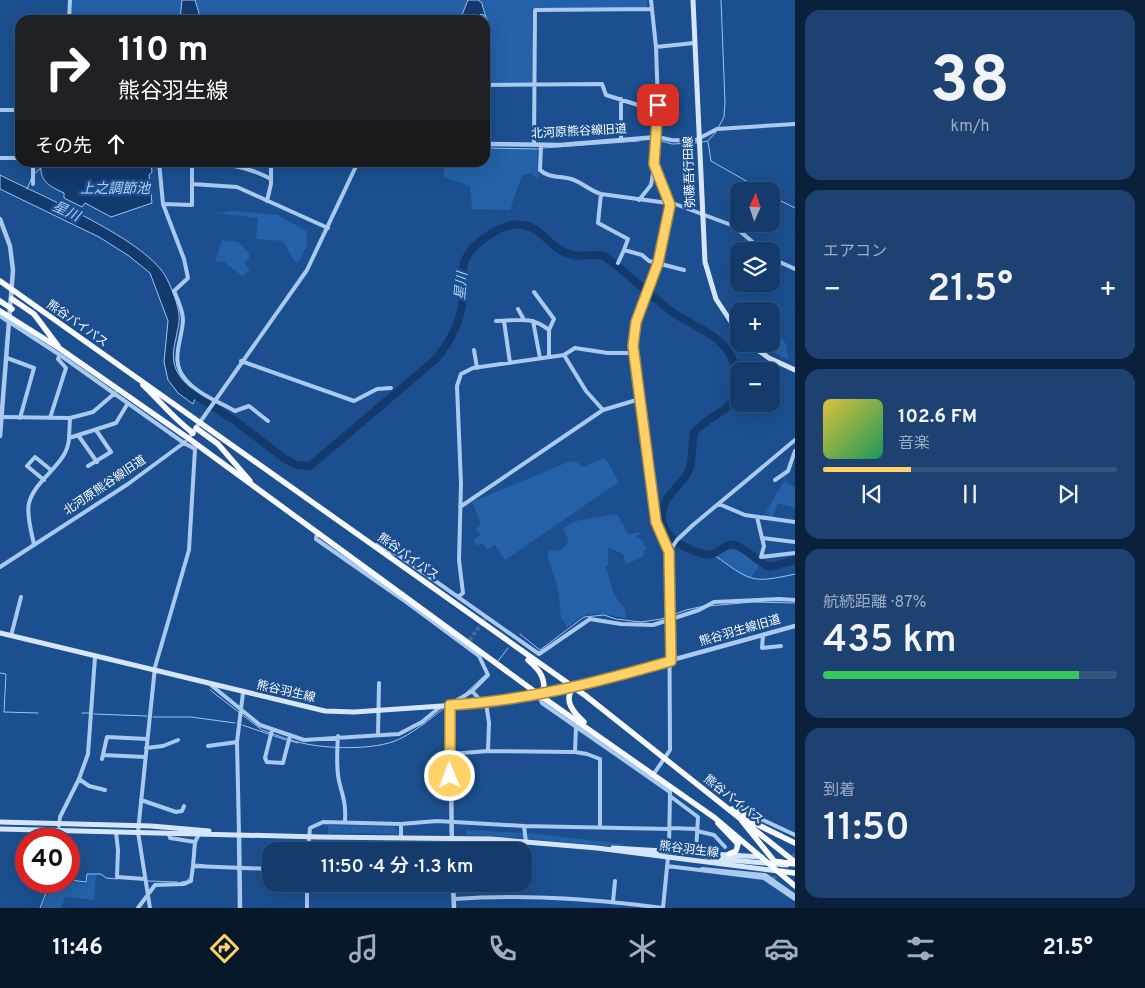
<!DOCTYPE html>
<html lang="ja">
<head>
<meta charset="utf-8">
<style>
  body { margin:0; font-family:Overpass,"Noto Sans JP",sans-serif; background:#1d4271; color:#f1f3f6; height:100vh; display:flex; flex-direction:column; font-size:19px; white-space:nowrap }
  * { box-sizing:border-box; margin:0 }
  p { font-size:16px; color:#9dadc1 }
  .icon { flex:none; width:28px; height:28px; fill:none; stroke:currentColor; stroke-width:2; stroke-linecap:round; stroke-linejoin:round }
  .map { position:relative; flex:1; overflow:hidden }
  .sheet { display:flex; flex-direction:column; gap:10px; padding:10px; background:#0b203b; width:350px }
  .sheet>* { flex:none }
  .top-card { position:absolute; left:15px; top:15px; width:475px; height:152px; border-radius:15px; box-shadow:0 5px 20px #0002,0 0 0 1px #33557e; background:#202124; color:#fff; overflow:hidden }
  .needle { width:32px; rotate:3deg }
  .controls { position:absolute; left:730px; top:182px; display:grid; gap:10px }
  .controls a { display:grid; place-items:center; width:50px; height:50px; border-radius:10px; background:#143b6b; box-shadow:0 5px 20px #0002,0 0 0 1px #33557e; font-size:25px }
  .speed { position:absolute; left:15px; top:828px; display:flex; gap:10px; font-size:25px; font-weight:700; text-align:center }
  .speed>* { display:grid; place-content:center; width:65px; height:65px; border-radius:50%; background:#143b6b; box-shadow:0 5px 20px #0002,0 0 0 1px #33557e; line-height:1 }
  .speed .limit { border:8px solid #d22; background:#fff; color:#111 }
  .pin { position:absolute; display:grid; place-items:center; width:42px; height:42px; color:#fff; margin:-21px; border-radius:10px; box-shadow:0 2px 8px #0006 }
  .me { position:absolute; width:55px; margin:-28px; rotate:359deg; stroke-linejoin:round; filter:drop-shadow(0 0 4px #0008) }
  .turn { display:flex; align-items:center; gap:18px; height:105px; padding:0 20px; font-size:22px }
  .turn .icon { width:65px; height:65px; stroke-width:2.5 }
  .turn b { display:block; font-size:35px; line-height:42px }
  .then { display:flex; align-items:center; height:48px; padding:0 20px; background:#0003; gap:10px; font-size:19px }
  .big { font-size:38px; font-weight:600; line-height:1.1 }
  .sheet .widget { flex:1; display:flex; flex-direction:column; justify-content:center; gap:8px; min-width:0; padding:0 18px; border-radius:15px; background:#1d4271 }
  .sheet .dial { align-items:center; gap:0 }
  .dial b { font-size:65px; line-height:1 }
  .song { display:flex; align-items:center; gap:15px }
  .cover { width:60px; height:60px; border-radius:8px; background:linear-gradient(135deg,hsl(50 70% 55%),hsl(150 70% 35%)) }
  .played { height:5px; border-radius:2px; background:linear-gradient(90deg,#ffd166 30%,#33557e 30%) }
  .keys { display:flex; justify-content:space-around; direction:ltr }
  .heat { display:flex; justify-content:space-between; align-items:center; font-size:28px; direction:ltr }
  .charge { height:8px; border-radius:4px; background:linear-gradient(90deg,#34c759 87%,#33557e 0) }
  .trip { position:absolute; left:262px; top:842px; width:270px; height:50px; border-radius:15px; background:#143b6b; box-shadow:0 5px 20px #0002,0 0 0 1px #33557e; font-weight:600; line-height:50px; text-align:center }
  .tabs { display:flex; height:80px; justify-content:space-around; align-items:center; background:#08182b; color:#9dadc1 }
  .tabs .icon { width:35px; height:35px }
  .tabs .current { color:#ffd166 }
  .tabs b { font-size:22px; color:#f1f3f6 }
  main { display:flex; flex:1; min-height:0 }
  .map>svg:first-child { display:block }
  .green { fill:#2461a8 }
  .water { fill:#123a6d; stroke:#9cc4f0 }
  .lines { fill:none; stroke-linecap:round; stroke-linejoin:round }
  .stream { stroke:#9cc4f0; stroke-width:1 }
  .river { stroke:#123a6d; stroke-width:8 }
  .minor-tunnel { stroke:#3d69a0; stroke-width:4; stroke-dasharray:4 2; stroke-linecap:butt }
  .minor { stroke:#a9c9ee; stroke-width:4 }
  .tertiary { stroke:#a9c9ee; stroke-width:4.5 }
  .secondary { stroke:#d6e6fa; stroke-width:5 }
  .trunk { stroke:#f8faff; stroke-width:5.5 }
  .route-casing { stroke:#a68842; stroke-width:12 }
  .route { stroke:#ffd166; stroke-width:9 }
  .labels { text-anchor:middle; dominant-baseline:central; stroke-width:5; stroke-linejoin:round; paint-order:stroke }
  .street-label { font-size:12px; fill:#fff; stroke:#1b4f8f }
  .water-label { font-size:14px; font-style:italic; fill:#b5d3f5; stroke:#1b4f8f }
</style>
</head>
<body>
<main>
<div class="map">
<svg width="795" height="908" viewBox="0 0 795 908">
  <rect width="100%" height="100%" fill="#1b4f8f"/>
  <!-- green -->
  <path class="green" d="M71 0H647V8H532L533 84H485V20H71Z
    M537 148 538 179 531 173 522 175 510 210 472 209 470 186 443 177 445 163 485 162V149Z
    M236 211 278 215 306 231 307 244 299 262H295L283 241 256 239 258 218 215 213Z
    M222 240 238 242 249 253V259L244 263 250 270 242 276 223 261 215 262Z
    M771 321 787 346 788 360 759 344H771Z
    M605 458 619 482 505 560 495 545 487 550 483 543 476 546 474 540 480 535 476 529 481 524 472 502 568 462 575 461 584 467Z
    M784 481 795 487V508L778 503 772 519 766 512Z
    M617 514 628 534 642 532 636 537 641 539 647 549 644 550 643 557 626 564 623 554 608 547V565L605 567C611 577 610 588 616 597 621 606 626 604 626 618L604 614H586L567 627 561 618 558 588 547 555 550 550 560 551 569 542 563 528 576 521Z
    M728 545H735L762 562 750 579 714 555Z
    M328 825 394 827 399 832 398 834 332 833 328 835Z
    M466 830 524 833V838L466 835Z
    M527 833 623 844V847L528 839Z
    M88 875H96L94 900 65 897 61 908H41L54 881 86 884Z"/>
  <!-- water -->
  <path class="water" d="M182 0H195L201 20H180Z
    M468 0H478L482 3C484 15 489 20 489 34H487L484 15 481 14 477 20H460Z
    M41 163H151L152 172 149 175 152 203 111 217 85 203 82 207 64 198V193C49 186 39 181 41 163Z
    M0 175C41 196 148 240 167 279 172 289 178 304 179 315 180 322 177 331 176 338 169 365 176 376 197 393L193 404 178 393 168 380 164 362 168 321 150 273 129 256 99 237 0 189Z"/>
  <g class="lines">
    <!-- stream -->
    <path class="stream" d="M718 128 724 117 725 103 721 0
      M658 140 672 144 698 143
      M702 142 708 141 716 132
      M708 142 711 161 764 191
      M485 148 539 149
      M543 148 639 141
      M162 165 171 162
      M34 174 42 167
      M27 189 32 177
      M771 196 795 208
      M714 555C751 581 750 584 795 574
      M709 606 753 602 795 603
      M520 634 540 650 584 617 604 615 616 619 641 622 661 619 686 610 704 606
      M498 661 508 648
      M0 673 6 674 4 712 38 713
      M210 690 262 730 287 739
      M467 692 485 675
      M450 703 459 697
      M82 713H89
      M94 714 147 716
      M153 717H191L235 723
      M242 725 286 740
      M291 740C317 749 368 751 395 741 412 734 429 720 443 709
      M290 741 298 743
      M196 864 205 865
      M69 880 86 882 87 874H101L106 878 117 879
      M148 881 177 882
      M181 882 187 881 190 877
      M40 908 51 881"/>
    <!-- river -->
    <path class="river" d="M187 390 234 420 285 459 296 465 310 466 436 359C451 341 461 321 463 297 464 284 460 273 465 260 473 242 504 221 524 225 541 228 546 242 560 250 578 261 590 252 604 256 629 274 650 296 675 314 689 323 713 333 723 345 734 357 742 378 736 395 728 414 705 417 694 433 691 446 694 462 687 474 681 484 671 491 666 501 651 531 680 548 704 554 717 558 723 542 735 545 748 549 758 563 770 567L795 560"/>
    <!-- minor-tunnel -->
    <path class="minor-tunnel" d="M466 645 487 616
      M773 879 795 854"/>
    <!-- minor -->
    <path class="minor" d="M651 0 656 47 658 105 655 165 671 205 658 263 636 322 633 346 656 522 669 552
      M69 20 70 0
      M656 47 694 43
      M485 85 602 84 606 95 638 105H658
      M0 110H20
      M658 137 671 140 694 141 717 129 795 124
      M621 140V99
      M534 145 535 10 652 9
      M541 145 540 170C548 178 561 176 571 179 582 182 590 191 601 194L675 204 734 226 763 251
      M0 158H20
      M33 162V184
      M159 162 163 204 184 259 188 278 174 291C178 300 183 310 183 320 182 342 169 361 186 380 198 394 219 402 235 411L249 406 268 421
      M192 184V163C221 163 246 165 271 179
      M601 194 598 223 628 239 624 250 642 255 649 261 684 270
      M639 200 651 185 654 167
      M267 201 271 184V162
      M163 204 192 205V184L237 187 328 228
      M771 258 795 269
      M618 263 624 250
      M534 292 554 319 549 330
      M518 309 523 318
      M0 316 60 355 184 443 195 449 189 550 155 667 139 822 138 832 150 908
      M496 321C518 321 530 315 549 330V357
      M504 321 510 363
      M533 321 540 358
      M474 350 477 368
      M564 355 575 348 608 353H634
      M7 358 34 368 20 418
      M241 361 354 401 377 389 391 388
      M0 417 70 418 93 412 115 393
      M50 418 66 368 58 359 60 355
      M78 435 97 462
      M191 435 307 270 358 162
      M69 438 70 418
      M88 466 111 452 96 430
      M44 480 27 466 35 457 51 470
      M775 480 788 471 795 451
      M719 504 745 515 795 522
      M460 507 603 410 640 399
      M757 517 762 538 795 542
      M317 533 316 539 402 599 479 656 488 675 472 691 450 705
      M762 538 764 546 761 557 795 553
      M34 545C32 533 26 515 29 503 36 477 68 465 69 438L116 423 128 403
      M376 546 378 544 387 551 397 554 539 654 590 619 621 624 653 625 699 610 714 602 779 599 795 600
      M0 567 128 484 185 442
      M458 597 463 593 459 560 461 484 457 386 461 374 473 368 564 355 586 391 603 410
      M763 635 762 648 781 646
      M11 636 21 597
      M211 685 260 725 304 740 399 734 422 722 440 707
      M472 691 483 703
      M539 696 542 703 670 792 669 850
      M272 730 265 758 267 762 283 763 290 736
      M378 735 379 683
      M338 736C337 751 336 767 339 781 343 798 346 802 345 821
      M208 746 237 742
      M146 748 163 746 178 740
      M488 751 575 752 587 754 600 759V827
      M575 752 576 726
      M450 754 488 751 489 723 486 703
      M103 755 145 757
      M102 759 107 737 147 739
      M653 775 670 750 669 552 677 540 693 525 795 440
      M79 779 89 786 105 790
      M670 796 698 817 696 852
      M141 800 176 812 182 811 184 806
      M738 805 763 820 795 835
      M59 826 60 817 79 779 88 754 95 657
      M524 826 526 842
      M670 828 697 829
      M697 831 714 835 725 847
      M116 832 118 850 117 877 145 879
      M169 834 170 838 195 842
      M239 834 237 742 243 693
      M401 837V824
      M308 851 310 828 323 822 401 824 437 821 524 826 670 829
      M193 866 195 842 199 834
      M667 866 764 878 795 899
      M702 869 765 875 795 896
      M307 884V908
      M454 899C523 894 595 899 663 908
      M613 902 615 881
      M138 908 155 885 184 884 191 881 193 866 271 869
      M663 908 668 857"/>
    <!-- tertiary -->
    <path class="tertiary" d="M485 144 560 145 658 137
      M0 219 10 246 13 270 0 436
      M574 687 795 626
      M450 705 452 851
      M239 834 240 908
      M453 884 454 908"/>
    <!-- secondary -->
    <path class="secondary" d="M693 0 705 262 716 299 739 334
      M749 344 769 358 795 370
      M0 633 325 711 354 712 486 703 574 687
      M0 822 151 826 209 831
      M0 829 319 837 491 839 597 848 778 871
      M613 848 762 857
      M699 854 719 859 787 865"/>
    <!-- trunk -->
    <path class="trunk" d="M0 281 586 696 795 862
      M12 299 34 314 58 346
      M0 301 12 309
      M0 311 59 348 188 438 538 694 715 818 795 886
      M143 385C160 401 174 419 193 433
      M196 428 218 444 250 481
      M528 660C538 669 544 675 544 688L538 694
      M574 687C562 700 574 713 584 722
      M732 809 740 811 754 823 795 843
      M742 821 775 862
      M718 823 738 844 736 851 729 854
      M773 861 795 864
      M778 871 795 873"/>
  </g>
  <g class="lines">
    <!-- route casing -->
    <g class="route-casing">
      <path id="route" d="M450 776V705C526 701 598 682 671 661L669 552 656 522 633 346 636 322 658 263 670 205 654 164 658 105"/>
    </g>
    <!-- route -->
    <use href="#route" class="route"/>
  </g>
  <g class="labels">
    <!-- street labels -->
    <g class="street-label">
      <text transform="translate(579 132) rotate(-3)">北河原熊谷線旧道</text>
      <text transform="translate(690 172) rotate(-92)">弥藤吾行田線</text>
      <text transform="translate(77 324) rotate(35)">熊谷バイパス</text>
      <text transform="translate(105 486) rotate(-34)">北河原熊谷線旧道</text>
      <text transform="translate(408 557) rotate(35)">熊谷バイパス</text>
      <text transform="translate(740 631) rotate(-16)">熊谷羽生線旧道</text>
      <text transform="translate(286 692) rotate(13)">熊谷羽生線</text>
      <text transform="translate(733 800) rotate(38)">熊谷バイパス</text>
      <text transform="translate(689 850) rotate(7)">熊谷羽生線</text>
    </g>
    <!-- water labels -->
    <g class="water-label">
      <text x="115" y="189">上之調節池</text>
      <text transform="translate(66 212) rotate(25)">星川</text>
      <text transform="translate(462 286) rotate(-85)">星川</text>
    </g>
  </g>
</svg>
<div class="controls">
<a><svg class="needle" viewBox="-14 -14 28 28"><path d="M0-13l5 13h-10z" fill="#e53935"/><path d="M0 13l5-13h-10z" fill="#9dadc1"/></svg></a>
<a><svg class="icon" aria-label="layers" viewBox="0 0 24 24"><path d="M12 4l9 5-9 5-9-5zM3 14l9 5 9-5"/></svg></a>
<a>+</a>
<a>−</a>
</div>
<div class="speed"><div class="limit">40</div></div>
<div class="pin" style="left:658px;top:105px;background:#d93025"><svg class="icon" aria-label="arrive" viewBox="0 0 24 24"><path d="M6 21V4h12l-3 4 3 4H6"/></svg></div>
<svg class="me" style="left:450px;top:776px" viewBox="-20 -20 40 40"><circle r="17" fill="#ffd166" stroke="#fff" stroke-width="3"/><path d="M0-11L8 9 0 5-8 9z" fill="#fff"/></svg>
<div class="trip">11:50 · 4 分 · 1.3 km</div>
<div class="top-card">
<div class="turn"><svg class="icon" aria-label="right" viewBox="0 0 24 24"><path d="M7 20v-9h11M14 6l5 5-5 5"/></svg><div><b>110 m</b>熊谷羽生線</div></div>
<div class="then">その先<svg class="icon" aria-label="ahead" viewBox="0 0 24 24"><path d="M12 20V5M6 11l6-6 6 6"/></svg></div>
</div>
</div>
<section class="sheet">
<div class="widget dial"><b>38</b><p>km/h</p></div>
<div class="widget"><p>エアコン</p>
<div class="heat"><a>−</a><b class="big">21.5°</b><a>+</a></div>
</div>
<div class="widget">
<div class="song"><i class="cover"></i><div><b>102.6 FM</b><p>音楽</p></div></div>
<div class="played"></div>
<div class="keys"><svg class="icon" aria-label="previous" viewBox="0 0 24 24"><path d="M18 5L8 12l10 7zM5 5v14"/></svg><svg class="icon" aria-label="pause" viewBox="0 0 24 24"><path d="M8 5v14M16 5v14"/></svg><svg class="icon" aria-label="next" viewBox="0 0 24 24"><path d="M6 5l10 7-10 7zM19 5v14"/></svg></div>
</div>
<div class="widget"><p>航続距離 · 87%</p><b class="big">435 km</b><div class="charge"></div></div>
<div class="widget"><p>到着</p><b class="big">11:50</b></div>
</section>
</main>
<nav class="tabs">
<b>11:46</b>
<svg class="icon current" aria-label="directions" viewBox="0 0 24 24"><path d="M12 3l9 9-9 9-9-9zM9 14v-3h6M13 9l2 2-2 2"/></svg>
<svg class="icon" aria-label="music" viewBox="0 0 24 24"><path d="M9 18V5l10-2v13"/><circle cx="6" cy="18" r="3"/><circle cx="16" cy="16" r="3"/></svg>
<svg class="icon" aria-label="phone" viewBox="0 0 24 24"><path d="M5 4h4l2 5-3 2q2 4 5 5l2-3 5 2v4C11 20 4 13 5 4z"/></svg>
<svg class="icon" aria-label="climate" viewBox="0 0 24 24"><path d="M12 3v18M4 7l16 10M4 17L20 7"/></svg>
<svg class="icon" aria-label="car" viewBox="0 0 24 24"><path d="M5 17H2v-5l4-1 3-4h7l3 4 3 1v5h-3M9 17h6M6 11h13"/><circle cx="7" cy="17" r="2"/><circle cx="17" cy="17" r="2"/></svg>
<svg class="icon" aria-label="filters" viewBox="0 0 24 24"><path d="M4 7h16M4 17h16"/><circle cx="9" cy="7" r="2"/><circle cx="15" cy="17" r="2"/></svg>
<b>21.5°</b>
</nav>
</body>
</html>
